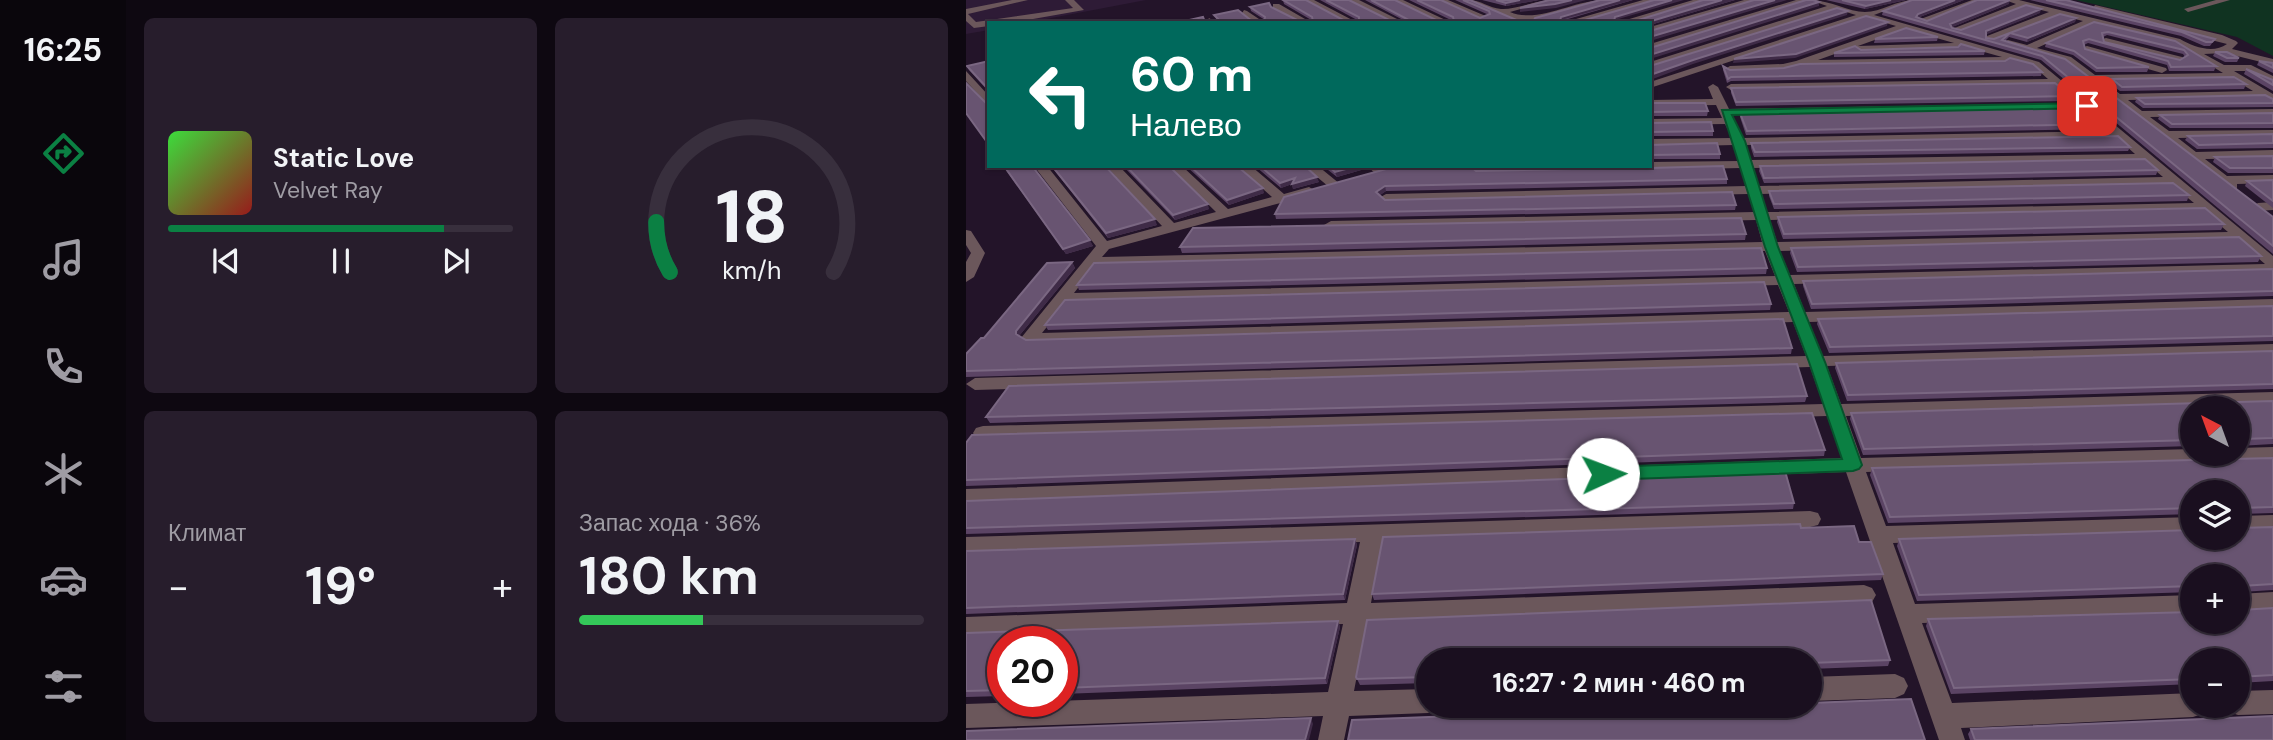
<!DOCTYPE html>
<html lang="ru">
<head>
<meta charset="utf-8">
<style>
  body { margin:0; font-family:"DM Sans",sans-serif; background:#271d2c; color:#f1f3f6; height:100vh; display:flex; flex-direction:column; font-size:26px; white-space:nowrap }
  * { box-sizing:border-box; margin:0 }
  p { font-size:23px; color:#9f9ca4 }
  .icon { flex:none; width:38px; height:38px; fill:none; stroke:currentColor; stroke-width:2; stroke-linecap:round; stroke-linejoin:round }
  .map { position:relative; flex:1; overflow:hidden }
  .sheet { display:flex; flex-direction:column; gap:18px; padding:18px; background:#0e0811; width:840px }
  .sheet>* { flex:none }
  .banner { position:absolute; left:21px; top:21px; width:665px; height:147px; border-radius:0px; box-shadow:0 2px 5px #0004,0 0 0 2px #382f3d; background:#00695c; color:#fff; overflow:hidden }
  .needle { width:46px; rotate:319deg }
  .tools { position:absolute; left:1214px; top:396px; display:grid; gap:14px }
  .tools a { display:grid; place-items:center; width:70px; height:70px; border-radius:50%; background:#1a0f1f; box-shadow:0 2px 5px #0004,0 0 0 2px #382f3d; font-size:35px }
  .speed { position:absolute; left:21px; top:626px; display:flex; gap:14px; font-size:35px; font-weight:700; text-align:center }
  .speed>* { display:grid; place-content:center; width:91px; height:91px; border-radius:50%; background:#1a0f1f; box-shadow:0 2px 5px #0004,0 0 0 2px #382f3d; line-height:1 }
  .speed .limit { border:10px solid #d22; background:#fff; color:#111 }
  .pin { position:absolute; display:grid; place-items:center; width:60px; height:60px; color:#fff; margin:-30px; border-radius:14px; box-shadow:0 4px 10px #0006 }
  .me { position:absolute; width:77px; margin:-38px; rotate:88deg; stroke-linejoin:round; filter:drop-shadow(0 0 5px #0008) }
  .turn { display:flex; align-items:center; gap:24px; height:147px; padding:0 28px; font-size:32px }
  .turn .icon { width:91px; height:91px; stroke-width:2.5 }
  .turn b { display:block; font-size:49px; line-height:60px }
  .big { font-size:52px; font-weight:700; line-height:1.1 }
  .sheet .tile { flex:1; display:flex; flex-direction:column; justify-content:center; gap:10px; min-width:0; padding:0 24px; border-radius:10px; background:#271d2c }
  .sheet .dial { align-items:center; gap:0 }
  .dial svg { height:182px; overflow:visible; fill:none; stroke:#382f3d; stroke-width:7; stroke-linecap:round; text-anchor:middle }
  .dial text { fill:#f1f3f6; stroke:none }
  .song { display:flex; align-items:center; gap:21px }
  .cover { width:84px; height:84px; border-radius:10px; background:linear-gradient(135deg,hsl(120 70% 55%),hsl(0 70% 35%)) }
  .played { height:7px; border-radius:4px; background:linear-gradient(90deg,#0b8043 80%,#382f3d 80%) }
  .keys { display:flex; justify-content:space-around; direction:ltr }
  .heat { display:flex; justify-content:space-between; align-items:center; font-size:38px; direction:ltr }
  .charge { height:10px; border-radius:5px; background:linear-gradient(90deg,#34c759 36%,#382f3d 0) }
  .sheet .tiles { flex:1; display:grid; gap:18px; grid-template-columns:repeat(2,1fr) }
  .trip { position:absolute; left:450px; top:648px; width:406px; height:70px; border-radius:35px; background:#1a0f1f; box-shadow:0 2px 5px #0004,0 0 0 2px #382f3d; font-weight:700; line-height:70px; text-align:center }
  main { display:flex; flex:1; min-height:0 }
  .dock { display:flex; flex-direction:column; width:126px; justify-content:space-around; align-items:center; background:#0a060c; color:#9f9ca4 }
  .dock .icon { width:49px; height:49px }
  .dock .on { color:#0b8043 }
  .dock b { font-size:32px; color:#f1f3f6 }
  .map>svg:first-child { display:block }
  .built { fill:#2e1b36 }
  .green { fill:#103321 }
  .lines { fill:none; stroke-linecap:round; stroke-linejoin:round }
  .minor { fill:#6b575b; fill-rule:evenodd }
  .wall { fill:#5b4464; fill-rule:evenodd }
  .shaded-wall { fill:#3f2b47 }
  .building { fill:#685471; stroke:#7a6782; stroke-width:2; fill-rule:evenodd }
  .route { fill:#0b8043; stroke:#07532c; stroke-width:2 }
</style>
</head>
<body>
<main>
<nav class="dock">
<b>16:25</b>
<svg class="icon on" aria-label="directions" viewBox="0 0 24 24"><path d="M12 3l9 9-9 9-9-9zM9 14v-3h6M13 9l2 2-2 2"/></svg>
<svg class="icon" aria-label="music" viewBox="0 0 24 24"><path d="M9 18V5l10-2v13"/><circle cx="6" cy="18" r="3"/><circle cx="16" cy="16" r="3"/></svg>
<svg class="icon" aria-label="phone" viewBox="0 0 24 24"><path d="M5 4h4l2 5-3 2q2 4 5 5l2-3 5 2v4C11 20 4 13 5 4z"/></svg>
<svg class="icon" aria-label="climate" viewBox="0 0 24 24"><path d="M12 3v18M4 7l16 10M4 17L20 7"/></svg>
<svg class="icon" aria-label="car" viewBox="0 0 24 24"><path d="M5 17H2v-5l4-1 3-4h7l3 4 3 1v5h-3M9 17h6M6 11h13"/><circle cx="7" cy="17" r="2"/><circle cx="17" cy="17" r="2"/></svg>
<svg class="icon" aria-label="filters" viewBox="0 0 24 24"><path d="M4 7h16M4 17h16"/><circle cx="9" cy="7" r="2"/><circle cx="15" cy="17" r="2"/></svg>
</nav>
<section class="sheet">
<div class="tiles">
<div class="tile">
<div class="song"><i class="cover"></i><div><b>Static Love</b><p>Velvet Ray</p></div></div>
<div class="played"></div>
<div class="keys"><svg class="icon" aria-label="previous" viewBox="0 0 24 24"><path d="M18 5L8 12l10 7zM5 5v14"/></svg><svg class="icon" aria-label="pause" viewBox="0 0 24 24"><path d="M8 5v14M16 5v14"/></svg><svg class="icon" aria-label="next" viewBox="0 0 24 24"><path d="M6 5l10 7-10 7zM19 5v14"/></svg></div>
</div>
<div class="tile dial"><svg viewBox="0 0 100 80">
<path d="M14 69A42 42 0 1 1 86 69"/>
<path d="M14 69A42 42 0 0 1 8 47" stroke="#0b8043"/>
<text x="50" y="56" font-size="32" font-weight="700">18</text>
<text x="50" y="72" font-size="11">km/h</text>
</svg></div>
<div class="tile"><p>Климат</p>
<div class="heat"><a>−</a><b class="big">19°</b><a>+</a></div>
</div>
<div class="tile"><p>Запас хода · 36%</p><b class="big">180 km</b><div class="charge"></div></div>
</div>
</section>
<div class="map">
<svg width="1307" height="740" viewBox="0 0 1307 740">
  <rect width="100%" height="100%" fill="#231429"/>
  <!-- built -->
  <path class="built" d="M0 0H180L59 23H23V30L0 34Z"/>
  <!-- green -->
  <path class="green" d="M1110 0H1307V56L1271 37Z"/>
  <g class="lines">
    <!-- minor -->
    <path class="minor" d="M46 0H62L2 14 10 22 107 8 99 0H108L118 10 45 23H23V26L8 28 0 21V9Z
      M338 0H348L392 23H381Z
      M382 0H393L439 23H427Z
      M426 0H437L486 23H474Z
      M471 0H482L522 17 515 19Z
      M502 0C515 0 523 8 535 9 549 10 571 0 587 0L544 12C572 24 608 0 638 0L564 20 567 23H555Z
      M677 0H691L611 23H596Z
      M727 0H740L665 23H650Z
      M778 0H791L684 33V27Z
      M830 0H843L684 50V44Z
      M844 0C864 0 883 12 899 12 915 12 931 0 948 0L908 15 1073 62 1307 256V272L828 284 839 312 1307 299V309L843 322 857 356 1307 344V354L861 366 875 404 1307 392V404L880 416 895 458 1227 449V453H1272V448L1307 447V461L900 472 920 526 1227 517V533L927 543 949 604 1227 595V615L956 623 986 703 1227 693V705H1240L1236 714 1227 717 995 728 999 740H973L880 472 0 505V489L876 458 861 416 17 440 10 438 7 433 10 428 17 426 857 404 844 367 9 390 0 384 9 378 840 356 827 322 63 343 55 338 130 246 68 166H81L141 241 196 226 140 166H153L208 223 250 212 203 166H216L262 209 306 197 271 166H285L318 194 343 187 350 191 348 194 143 249 136 257 796 242 790 220 365 229 358 225 365 221 788 212 782 194 420 202 413 198 420 194 780 186 775 168 684 170 678 166H684V162L773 161 768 145 684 147V139L766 138 759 124 684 125V119L756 118 750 105 684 106V100L747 99 742 87 747 84 752 87 763 109 1110 103 1089 85 765 90 760 87 765 84 1082 79 1067 66 1042 59 1038 63 833 66 817 70 764 72 759 69 764 66 817 64 830 61 930 26 899 17 684 88V82L890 15 870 9 684 68V62L861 6ZM939 29 988 43 892 46ZM993 45 1036 57 852 60 891 46V50L894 51 989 49ZM1117 109 1143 131 777 138 766 115ZM1151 138 1169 154 785 160 780 145ZM1178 161 1197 177 793 186 787 168ZM1206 185 1228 203 801 212 795 194ZM1237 211 1262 232 811 242 804 220ZM1271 240 1299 264 824 275 814 251ZM799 251 809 276 108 293 129 266ZM812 285 823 312 76 333 100 303Z
      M1006 0H1018L959 22 952 20Z
      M1039 0H1053L1214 39C1228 47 1247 54 1261 44L1126 10 1129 5 1256 35 1270 41 1272 43 1266 49 1307 59V65L1259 53 1238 54 1258 65H1285L1307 76V83L1283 71H1268L1307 94V102L1297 97 1162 100 1176 111 1307 109V115L1184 117 1203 131 1307 130V136L1212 138 1230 152 1307 150V158L1239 159 1261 176 1307 175V183L1271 184V189H1261L1099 61 1037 43 1042 40 1061 45 1117 21 1093 15 1027 40H1021V36L1083 12 1059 6 993 31 986 29 1050 4ZM1126 23 1208 43 1257 73 1129 75 1105 57 1071 48ZM1267 79 1287 91 1154 94 1137 81Z
      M1250 0H1264L1222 12 1218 9Z
      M307 4H313L346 23H335L307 8Z
      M278 10 281 11 299 23H288L275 15Z
      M243 18 251 23H240Z
      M1140 38 1216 57 1218 59 1213 62 1137 43V39Z
      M1121 46 1200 68 1201 70 1196 73 1118 51V47Z
      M0 71 23 96V106L0 81Z
      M338 166H352L374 184 368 188 363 187Z
      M401 166H415L421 172 419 175H411Z
      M507 166H660L654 170 511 173 505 169Z
      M1307 202V210L1292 211 1285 207 1292 203Z
      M0 230 5 231 19 253 8 277 0 282V262L5 253 0 245Z
      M844 511 852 513 855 519 852 525 844 527 416 541 405 603 898 585 906 588 910 595 906 602 898 605 401 623 388 691 462 689V705H473L471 709 462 713 383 716 378 740H352L357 716 0 728V704L362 692 377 624 0 637V617L381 603 394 542 0 555V537Z
      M1307 515V531L1272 532V516Z
      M1307 592V612L1272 614V594Z
      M929 674 938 678 942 686 938 694 929 698 844 701V677Z
      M1307 690V714L1272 715 1263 712 1260 705H1272V691Z"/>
  </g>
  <!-- wall -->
  <path class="wall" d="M317 0 379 21H393L354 0H383L425 21H439L399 0H429L472 21H487L443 0H475L514 18 523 15 489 0H504L555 22H567L634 0H667L595 21 649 20 666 22 737 0H769L684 25V23L239 22H250L251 20 248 15 286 21 298 22 299 20 285 11 284 7H305L333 21H347L318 4Z
    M516 0H573L540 6Z
    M860 0H940L899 9Z
    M998 0 951 18 961 21 1043 4 986 27 995 30 1074 13 1020 34V38L1028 39 1094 14 1110 18 1109 22 1061 42 1043 37 1039 41 1099 59 1307 217V254L1075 60 916 15 917 11Z
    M1064 0H1100L1249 39 1244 46H1238L1215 36Z
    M1128 22 1209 41 1250 66 1248 71H1203L1201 65 1122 43 1118 45 1119 49 1183 67 1181 72H1130L1107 55 1079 47 1080 43ZM1141 35 1217 54 1219 57 1214 60 1138 42 1137 37Z
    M972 37 971 41 908 43 909 39Z
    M895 50 1019 51 1018 55 868 57V53Z
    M1249 52 1273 58 1271 62H1259L1247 56Z
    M23 61V92L3 70 1 66Z
    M1293 61 1307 63V73L1291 65Z
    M757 66 764 70 1076 72 1075 76 765 81 761 83 757 70Z
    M1280 69 1307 80V91L1278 74Z
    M1146 79 1280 84 1278 89 1154 91 1144 84Z
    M765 88 1105 96 1103 101 770 106 765 93Z
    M1171 98 1307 99V107L1177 108 1169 102Z
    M684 103 742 111 741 116H684Z
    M774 113 1138 124 1136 129 780 135 774 117Z
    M1307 113V128H1204L1192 119 1194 115Z
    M684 123 747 131V136H684Z
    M1307 134V148L1231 149 1219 140 1222 136Z
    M785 143 1164 147 1162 151 788 157 785 148Z
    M684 145 754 154V159H684Z
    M1307 156V173H1262L1247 162 1249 157Z
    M37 166H67L127 246 100 254Z
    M85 166H139L191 225 142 238Z
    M157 166H203L243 209 209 220Z
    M220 166H271L298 193 263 205Z
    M289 166H339L353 182 327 189 326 184 315 188Z
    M357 166H409L371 177Z
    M431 166 510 171 684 168 761 179V184L420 191 414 195 419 200 770 205 769 210 310 219 309 214Z
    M794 166 1192 170 1190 175 798 183 793 171Z
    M1307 180V208L1279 186 1281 181Z
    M803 191 1223 195 1221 201 808 209 803 196Z
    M812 217 1258 224 1255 230 817 239 811 222Z
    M780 234 779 240 216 253 214 247Z
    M825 248 1295 256 1292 262 831 272 824 253Z
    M106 262 109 268 53 336 60 340 826 348 825 354 0 377V354Z
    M801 268 800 274 113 290 111 285Z
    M1307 269V296L845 309 837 286V281Z
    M805 304 804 310 82 330 79 325Z
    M1307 306V341L863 353 851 324 852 319Z
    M1307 351V389L881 401 869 368 870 363Z
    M841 396 839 402 24 423 20 417Z
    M1307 401V444L1272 446V408H1227V446L897 455 884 419 885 413Z
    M0 443 859 450 858 456 0 486Z
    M1307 458V513L1274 514V528L1307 527V590L1275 592V610L1307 608V681L1272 683V660H1227V684L985 694 960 626 962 619 1272 621 1227 576V592L951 601 931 546 933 539 1272 537 1227 492V514L922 523 904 475 906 468Z
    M0 501 828 503 827 509 0 534Z
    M835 528 893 542 917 574 915 580 408 600 406 594Z
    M389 539 391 545 379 600 0 614V551Z
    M905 600 924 660 922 666 844 669V660H462V683L394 685 390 677 401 620Z
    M372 621 374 627 361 684 96 694V642H37V696L0 697V633Z
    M1005 729 1307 740H1004L1002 734Z"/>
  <!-- shaded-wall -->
  <path class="shaded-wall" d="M554 0H573L540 6V3Z
    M606 0H620L590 8 554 12V8Z
    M654 0H667L595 20 594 23 595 17Z
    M706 0H718L649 20 648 23 649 17Z
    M756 0H769L684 25V23H682V22Z
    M809 0H821L684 41V37Z
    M925 0H940L899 9 900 6Z
    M989 0H998L951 18 952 14Z
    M1044 0 1043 4 984 28V24Z
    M853 2V6L684 59V55Z
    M1075 9 1074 13 1019 35 1020 31Z
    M882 11 881 15 727 64 684 80V75L727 60Z
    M1110 18 1109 22 1061 42 1062 38Z
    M922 22 921 26 829 58 767 63 768 59Z
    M391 166H409L371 177 369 172Z
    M351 177 353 182 327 189 326 184 315 188 314 183 329 178Z
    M419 186 420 191 411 197 410 192Z
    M297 188 298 193 263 205 261 200Z
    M242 204 243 209 209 220 207 215Z
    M189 219 191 225 142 238 140 233Z
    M124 240 127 246 100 254 97 249Z
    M106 262 109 268 53 336 50 334V331Z
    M389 539 391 545 379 600 377 594Z
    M372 621 374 627 361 684 359 678Z
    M345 718 347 724 343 740H339Z"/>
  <!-- building -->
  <path class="building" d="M317 0H340L379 21H393V17L360 0H383L425 21 438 22 441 19 405 0H429L472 21H488L487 17 451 0H475L514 18 524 14 523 11 497 0H504L555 22H567L569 18 634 0H654L595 17 594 21 612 22 688 0H706L649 17 648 21 666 22 737 0H756L682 22V23H210L237 17 239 22H250L252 19 248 15 272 10 286 21 298 22 299 17 284 7 303 3 305 7 333 21H347L346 17Z
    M530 0H554L540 3Z
    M583 0H606L589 4 554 8Z
    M788 0H809L684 37V31Z
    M840 0H847L853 2 684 55V48Z
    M876 0H925L900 6Z
    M946 0H989L952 14 950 17 961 21 1011 0H1044L984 24 986 28 995 30 1060 5 1075 9 1020 31V38L1028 39 1094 14 1110 18 1062 38 1044 33 1036 40 1099 59 1307 217V246L1076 56 917 11Z
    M1080 0H1100L1249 39 1246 42H1240L1216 32Z
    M871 8 882 11 727 60 684 75V66Z
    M900 16 922 22 830 54 768 59Z
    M1128 22 1209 41 1250 66 1205 67 1202 61 1123 39 1117 41 1119 49 1183 67 1131 68 1108 51 1080 43ZM1142 32 1218 50 1222 55 1214 60 1138 42 1136 33Z
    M940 28 972 37 909 39Z
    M995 44 1019 51 868 53 889 46 895 50 992 47Z
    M1249 52H1261L1273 58H1261Z
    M1044 58 1067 64 1076 72 765 77 762 79 757 66 764 70 818 68 834 64 1039 61Z
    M23 61V90L1 66Z
    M1293 61 1307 63V68Z
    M1280 69 1307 80V85Z
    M1268 77 1280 84 1156 87 1146 79Z
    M0 83 21 104 23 102V145L0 113Z
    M1089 83 1105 96 770 102 765 88Z
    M1299 95 1307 99V103L1179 104 1171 98Z
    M684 103H739L742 111 684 112Z
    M1118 107 1138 124 781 131 774 113Z
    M1307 113V123L1206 124 1194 115Z
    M745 122 747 131 684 132V123Z
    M1307 134V143L1233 145 1222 136Z
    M1152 136 1164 147 789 152 785 143Z
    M751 143 754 154 684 155V145Z
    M1307 156V168H1264L1249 157Z
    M1179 159 1192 170 798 178 794 166Z
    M38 166H66L124 240 97 249Z
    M86 166H139L189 219 140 233Z
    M160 166H203L242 204 207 215Z
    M224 166H271L297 188 261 200Z
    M294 166H339L351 177 326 184 329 178 314 183Z
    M362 166H391L369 172Z
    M431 166H504L510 171 654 168 656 166H682L684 168 757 166 761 179 419 186 410 192 419 200 766 192 770 205 309 214 318 197Z
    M1307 180V201L1281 181Z
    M1207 183 1223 195 808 204 803 191Z
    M1239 208 1258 224 818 234 812 217Z
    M775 218 780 234 214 247 227 228Z
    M1273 237 1295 256 832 267 825 248Z
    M795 248 801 268 111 285 128 263Z
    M106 262 50 331V334L60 340 817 319 826 348 0 371V354L15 338H18L81 263Z
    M1307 269V291L846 304 837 281Z
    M798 282 805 304 79 325 99 300Z
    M1307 306V336L864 347 852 319Z
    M1307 351V384L882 395 870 363Z
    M831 364 841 396 20 417 43 386Z
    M1307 401V438L1276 439 1273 444H1272V408H1227V440L898 449 885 413Z
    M846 413 859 450 0 480V443L6 435Z
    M1307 458V507L1274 508V528L1307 527V584L1275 586V610L1307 608V675L1272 677V660H1227V679L988 688 962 619 1227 612V621H1272V576H1227V586L953 595 933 539 1227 530V537H1272V492H1227V508L924 517 906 468Z
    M819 471 828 503 0 528V501Z
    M834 524 835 528 888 526 893 542H905L917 574 406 594 417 537Z
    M389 539 377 594 0 608V551Z
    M905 600 924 660 844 663V660H462V677L391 679 390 677 401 620Z
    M372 621 359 678 96 688V642H37V690L0 691V633Z
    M945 699 959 740H382L386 720 772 705H844V703Z
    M1307 716V740H1009L1005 729Z
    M345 718 339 740H0V731Z"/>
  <!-- route -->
  <path class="route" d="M1121 103 1125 104V108L766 115 779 141 812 247 859 362 896 465 893 469 887 471 637 480 631 478 628 474 631 469 637 467 876 459 843 362 799 247 756 110Z"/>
</svg>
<div class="tools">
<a><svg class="needle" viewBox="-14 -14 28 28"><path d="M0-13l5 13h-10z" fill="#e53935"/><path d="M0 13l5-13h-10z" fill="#9f9ca4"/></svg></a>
<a><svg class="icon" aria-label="layers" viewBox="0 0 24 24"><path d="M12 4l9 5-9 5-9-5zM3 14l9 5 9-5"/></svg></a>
<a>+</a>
<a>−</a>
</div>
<div class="speed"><div class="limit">20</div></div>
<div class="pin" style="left:1121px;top:106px;background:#d93025"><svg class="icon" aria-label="arrive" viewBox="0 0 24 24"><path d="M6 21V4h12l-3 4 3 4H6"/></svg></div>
<svg class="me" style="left:637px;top:474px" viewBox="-20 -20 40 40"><circle r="19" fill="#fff"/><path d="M0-13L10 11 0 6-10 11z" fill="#0b8043"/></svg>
<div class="trip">16:27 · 2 мин · 460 m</div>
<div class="banner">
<div class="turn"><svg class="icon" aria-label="left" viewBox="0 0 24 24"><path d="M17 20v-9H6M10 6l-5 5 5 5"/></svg><div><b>60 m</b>Налево</div></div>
</div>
</div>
</main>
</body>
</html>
